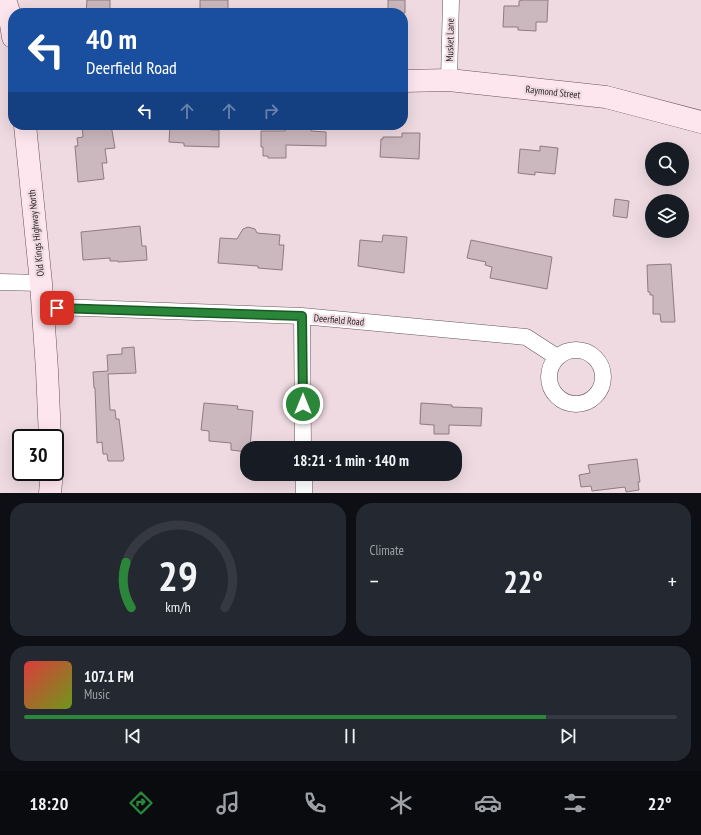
<!DOCTYPE html>
<html lang="en">
<head>
<meta charset="utf-8">
<style>
  body { margin:0; font-family:"PT Sans Narrow",sans-serif; background:#242831; color:#f1f3f6; height:100vh; display:flex; flex-direction:column; font-size:15px; white-space:nowrap }
  * { box-sizing:border-box; margin:0 }
  p { font-size:13px; color:#9ea1a6 }
  .icon { flex:none; width:22px; height:22px; fill:none; stroke:currentColor; stroke-width:2; stroke-linecap:round; stroke-linejoin:round }
  .map { position:relative; height:493px; overflow:hidden }
  .drawer { display:flex; flex-direction:column; gap:10px; padding:10px; background:#0d0f14; flex:1 }
  .drawer>* { flex:none }
  .banner { position:absolute; left:8px; top:8px; width:400px; height:122px; border-radius:16px; box-shadow:0 4px 16px #0002; background:#1a4fa0; color:#fff; overflow:hidden }
  .controls { position:absolute; left:645px; top:142px; display:grid; gap:8px }
  .controls a { display:grid; place-items:center; width:44px; height:44px; border-radius:50%; background:#171b24; box-shadow:0 4px 16px #0002; font-size:20px }
  .speed { position:absolute; left:12px; top:429px; display:flex; gap:8px; font-size:20px; font-weight:700; text-align:center }
  .speed>* { display:grid; place-content:center; width:52px; height:52px; border-radius:50%; background:#171b24; box-shadow:0 4px 16px #0002; line-height:1 }
  .speed .limit { border:2px solid #111; border-radius:6px; background:#fff; color:#111 }
  .pin { position:absolute; display:grid; place-items:center; width:34px; height:34px; color:#fff; margin:-17px; border-radius:8px; box-shadow:0 2px 6px #0006 }
  .me { position:absolute; width:44px; margin:-22px; rotate:0deg; stroke-linejoin:round; filter:drop-shadow(0 0 3px #0008) }
  .turn { display:flex; align-items:center; gap:14px; height:84px; padding:0 12px; font-size:18px }
  .turn .icon { width:52px; height:52px; stroke-width:2.5 }
  .turn b { display:block; font-size:28px; line-height:34px }
  .lanes { display:flex; align-items:center; height:38px; padding:0 12px; background:#0003; justify-content:center; gap:20px; direction:ltr }
  .lanes .off { opacity:.35 }
  .big { font-size:30px; font-weight:700; line-height:1.1 }
  .drawer .card { flex:1; display:flex; flex-direction:column; justify-content:center; gap:6px; min-width:0; padding:0 14px; border-radius:16px; background:#242831 }
  .drawer .dial { align-items:center; gap:0 }
  .dial svg { height:104px; overflow:visible; fill:none; stroke:#363941; stroke-width:7; stroke-linecap:round; text-anchor:middle }
  .dial text { fill:#f1f3f6; stroke:none }
  .song { display:flex; align-items:center; gap:12px }
  .cover { width:48px; height:48px; border-radius:6px; background:linear-gradient(135deg,hsl(0 70% 55%),hsl(80 70% 35%)) }
  .played { height:4px; border-radius:2px; background:linear-gradient(90deg,#2a8739 80%,#363941 80%) }
  .keys { display:flex; justify-content:space-around; direction:ltr }
  .heat { display:flex; justify-content:space-between; align-items:center; font-size:22px; direction:ltr }
  .drawer .tiles { flex:1; display:grid; gap:10px; grid-template-columns:1fr 1fr }
  .card:last-child { grid-column:span 2 }
  .trip { position:absolute; left:240px; top:441px; width:222px; height:40px; border-radius:16px; background:#171b24; box-shadow:0 4px 16px #0002; font-weight:700; line-height:40px; text-align:center }
  .menu { display:flex; height:64px; justify-content:space-around; align-items:center; background:#090b0e; color:#9ea1a6 }
  .menu .icon { width:28px; height:28px }
  .menu .on { color:#2a8739 }
  .menu b { font-size:18px; color:#f1f3f6 }
  .map>svg:first-child { display:block }
  .building { fill:#cbb7be; stroke:#8e7c81 }
  .lines { fill:none; stroke-linecap:round; stroke-linejoin:round }
  .street-casing { stroke:#67565c; stroke-width:17 }
  .secondary-casing { stroke:#67565c; stroke-width:23 }
  .street { stroke:#fff; stroke-width:16 }
  .secondary { stroke:#fee6ee; stroke-width:22 }
  .route-casing { stroke:#1b5825; stroke-width:10 }
  .route { stroke:#2a8739; stroke-width:7 }
  .labels { text-anchor:middle; dominant-baseline:central; stroke-width:4; stroke-linejoin:round; paint-order:stroke }
  .street-label { font-size:10px; fill:#2d2528; stroke:#eedae0 }
</style>
</head>
<body>
<div class="map">
<svg width="701" height="493" viewBox="0 0 701 493">
  <rect width="100%" height="100%" fill="#eedae0"/>
  <!-- building -->
  <path class="building" d="M87 0H110V13H86Z
    M200 0H228V13H200Z
    M388 0H405V13H388Z
    M523 0H548L547 22H536V31L518 30V27H503L504 6H519V1Z
    M82 125H111L115 148 105 149 107 163H102L104 179 78 182 75 146H78L77 138 83 137Z
    M170 125H211V130H219V147L184 146V143L169 142Z
    M285 125H311V131L326 132V146L286 145V158H268V156H263V147H261V131H285Z
    M402 133H420L419 159 380 157 381 139H383V137H402Z
    M540 146 558 148 555 174 535 172V175L518 173 520 149 540 151Z
    M615 199 629 201 627 218 613 216Z
    M140 226 142 246H146L147 260 118 262V261H110V258L83 260 81 232Z
    M248 227 255 229 257 233 280 235 279 245H284L282 270 258 268V266L218 263 220 238 237 239 243 229Z
    M383 235 407 237 404 273 358 266 360 240 382 242Z
    M471 240 552 257 547 289 490 278 492 267 485 265 486 262 467 258Z
    M671 264 675 322H661L660 314H653V295H650V292H648L647 265Z
    M134 347 136 373 108 374 110 410H115L116 419H119L124 459 123 461H108L107 454H103L102 442 97 443 95 388H94L93 372 108 371 107 355 122 354V348Z
    M204 403 238 406 237 409 253 411 250 448H247V452L231 450V443L209 441V431L201 430Z
    M421 403 452 405V407L482 408 481 426 449 425V434H434V425L420 424Z
    M637 459 640 482H638L639 490 626 492 625 487 592 491 591 486 581 487 579 475 590 473 588 465Z"/>
  <g class="lines">
    <!-- street casing -->
    <g class="street-casing">
      <path id="street" d="M449 80 451 0
        M0 282 41 283
        M43 307 85 308 302 316 526 337 557 357
        M302 316 303 448
        M549 377a27 27 0 1 1 54 0a27 27 0 1 1-54 0Z
        M304 474V493"/>
    </g>
    <!-- secondary casing -->
    <g class="secondary-casing">
      <path id="secondary" d="M5 0 9 12 13 37
        M403 81 449 80 606 97 701 122
        M25 125 41 283 47 370 50 438
        M50 493 52 472"/>
    </g>
    <!-- street -->
    <use href="#street" class="street"/>
    <!-- secondary -->
    <use href="#secondary" class="secondary"/>
  </g>
  <g class="lines">
    <!-- route casing -->
    <g class="route-casing">
      <path id="route" d="M57 308 302 316 303 404"/>
    </g>
    <!-- route -->
    <use href="#route" class="route"/>
  </g>
  <g class="labels">
    <!-- street labels -->
    <g class="street-label">
      <text transform="translate(450 40) rotate(-89)">Musket Lane</text>
      <text transform="translate(553 92) rotate(6)">Raymond Street</text>
      <text transform="translate(36 233) rotate(-96)">Old Kings Highway North</text>
      <text transform="translate(339 320) rotate(5)">Deerfield Road</text>
    </g>
  </g>
</svg>
<div class="controls">
<a><svg class="icon" aria-label="search" viewBox="0 0 24 24"><circle cx="10" cy="10" r="6"/><path d="M15 15l6 6"/></svg></a>
<a><svg class="icon" aria-label="layers" viewBox="0 0 24 24"><path d="M12 4l9 5-9 5-9-5zM3 14l9 5 9-5"/></svg></a>
</div>
<div class="speed"><div class="limit">30</div></div>
<div class="pin" style="left:57px;top:308px;background:#d93025"><svg class="icon" aria-label="arrive" viewBox="0 0 24 24"><path d="M6 21V4h12l-3 4 3 4H6"/></svg></div>
<svg class="me" style="left:303px;top:404px" viewBox="-20 -20 40 40"><circle r="17" fill="#2a8739" stroke="#fff" stroke-width="3"/><path d="M0-11L8 9 0 5-8 9z" fill="#fff"/></svg>
<div class="trip">18:21 · 1 min · 140 m</div>
<div class="banner">
<div class="turn"><svg class="icon" aria-label="left" viewBox="0 0 24 24"><path d="M17 20v-9H6M10 6l-5 5 5 5"/></svg><div><b>40 m</b>Deerfield Road</div></div>
<div class="lanes"><svg class="icon" aria-label="left" viewBox="0 0 24 24"><path d="M17 20v-9H6M10 6l-5 5 5 5"/></svg><svg class="icon off" aria-label="ahead" viewBox="0 0 24 24"><path d="M12 20V5M6 11l6-6 6 6"/></svg><svg class="icon off" aria-label="ahead" viewBox="0 0 24 24"><path d="M12 20V5M6 11l6-6 6 6"/></svg><svg class="icon off" aria-label="right" viewBox="0 0 24 24"><path d="M7 20v-9h11M14 6l5 5-5 5"/></svg></div>
</div>
</div>
<section class="drawer">
<div class="tiles">
<div class="card dial"><svg viewBox="0 0 100 80">
<path d="M14 69A42 42 0 1 1 86 69"/>
<path d="M14 69A42 42 0 0 1 10 34" stroke="#2a8739"/>
<text x="50" y="56" font-size="32" font-weight="700">29</text>
<text x="50" y="72" font-size="11">km/h</text>
</svg></div>
<div class="card"><p>Climate</p>
<div class="heat"><a>−</a><b class="big">22°</b><a>+</a></div>
</div>
<div class="card">
<div class="song"><i class="cover"></i><div><b>107.1 FM</b><p>Music</p></div></div>
<div class="played"></div>
<div class="keys"><svg class="icon" aria-label="previous" viewBox="0 0 24 24"><path d="M18 5L8 12l10 7zM5 5v14"/></svg><svg class="icon" aria-label="pause" viewBox="0 0 24 24"><path d="M8 5v14M16 5v14"/></svg><svg class="icon" aria-label="next" viewBox="0 0 24 24"><path d="M6 5l10 7-10 7zM19 5v14"/></svg></div>
</div>
</div>
</section>
<nav class="menu">
<b>18:20</b>
<svg class="icon on" aria-label="directions" viewBox="0 0 24 24"><path d="M12 3l9 9-9 9-9-9zM9 14v-3h6M13 9l2 2-2 2"/></svg>
<svg class="icon" aria-label="music" viewBox="0 0 24 24"><path d="M9 18V5l10-2v13"/><circle cx="6" cy="18" r="3"/><circle cx="16" cy="16" r="3"/></svg>
<svg class="icon" aria-label="phone" viewBox="0 0 24 24"><path d="M5 4h4l2 5-3 2q2 4 5 5l2-3 5 2v4C11 20 4 13 5 4z"/></svg>
<svg class="icon" aria-label="climate" viewBox="0 0 24 24"><path d="M12 3v18M4 7l16 10M4 17L20 7"/></svg>
<svg class="icon" aria-label="car" viewBox="0 0 24 24"><path d="M5 17H2v-5l4-1 3-4h7l3 4 3 1v5h-3M9 17h6M6 11h13"/><circle cx="7" cy="17" r="2"/><circle cx="17" cy="17" r="2"/></svg>
<svg class="icon" aria-label="filters" viewBox="0 0 24 24"><path d="M4 7h16M4 17h16"/><circle cx="9" cy="7" r="2"/><circle cx="15" cy="17" r="2"/></svg>
<b>22°</b>
</nav>
</body>
</html>
